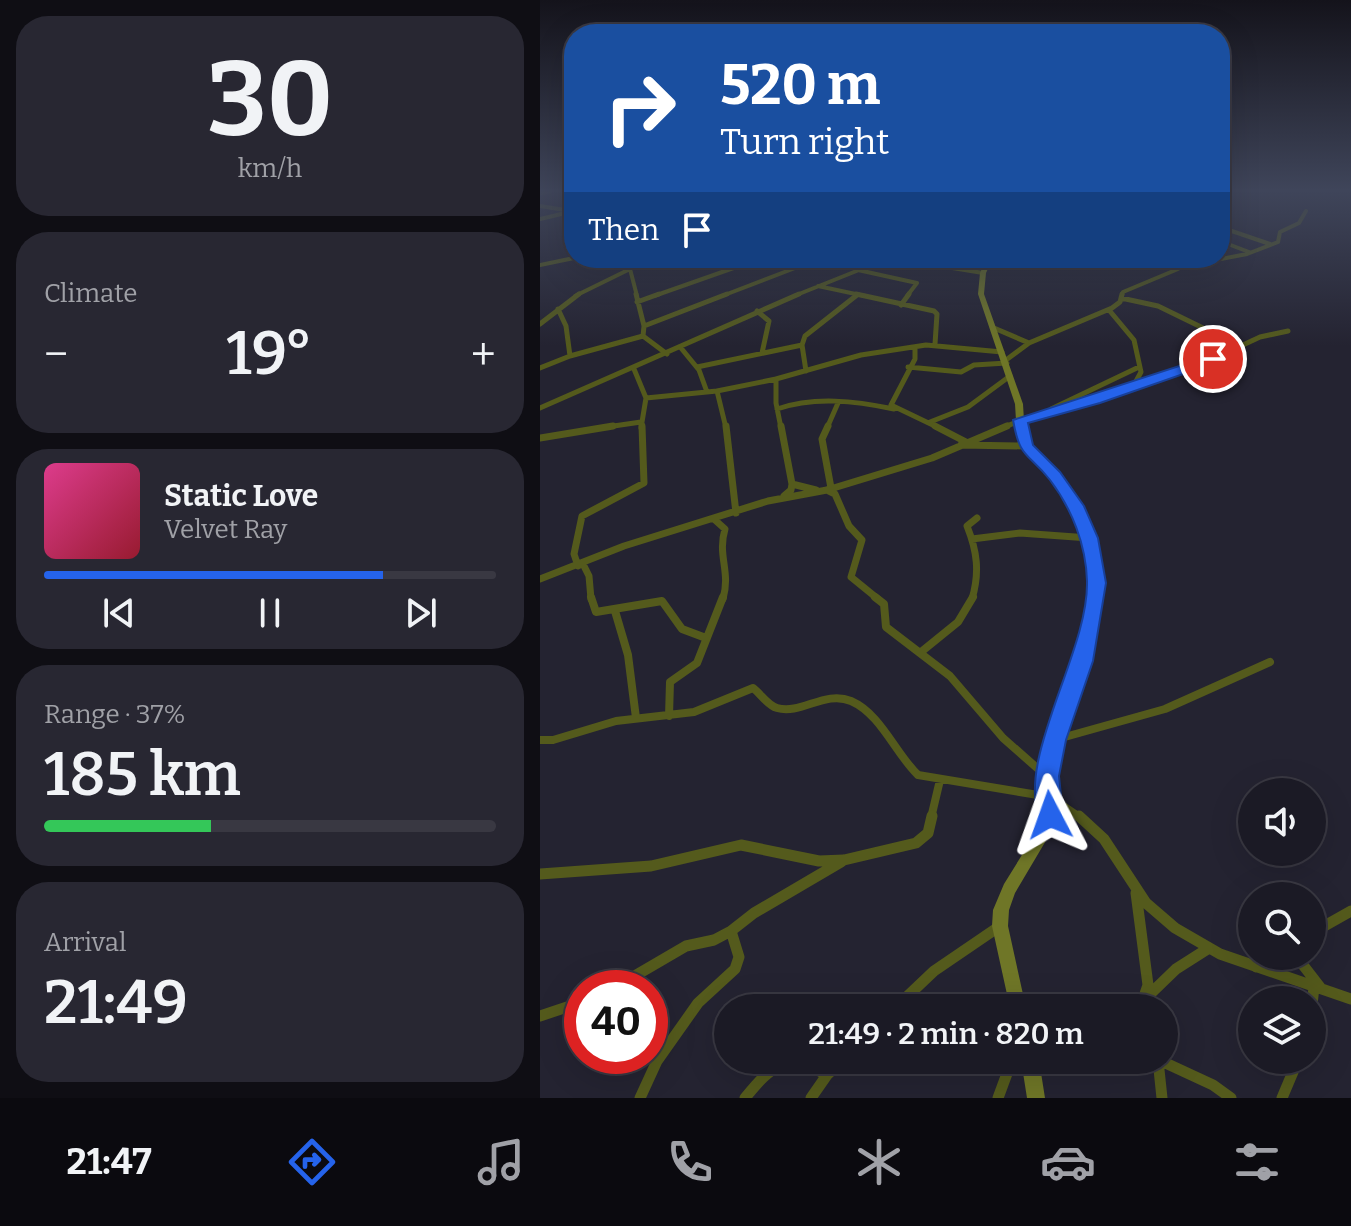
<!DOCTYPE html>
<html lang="en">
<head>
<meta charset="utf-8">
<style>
  body { margin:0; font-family:Bitter,serif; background:#282732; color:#f1f3f6; height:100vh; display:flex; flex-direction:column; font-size:30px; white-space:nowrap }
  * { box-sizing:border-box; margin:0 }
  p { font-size:26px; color:#a0a1a7 }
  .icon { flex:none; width:44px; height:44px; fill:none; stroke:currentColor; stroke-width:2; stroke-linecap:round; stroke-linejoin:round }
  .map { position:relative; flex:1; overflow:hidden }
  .details { display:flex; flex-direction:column; gap:16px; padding:16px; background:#0f0e14; width:540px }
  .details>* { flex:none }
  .hud { position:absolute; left:24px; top:24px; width:666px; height:244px; border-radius:32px; box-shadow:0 8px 32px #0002,0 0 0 2px #393842; background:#1a4fa0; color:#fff; overflow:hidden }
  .fabs { position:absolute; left:698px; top:778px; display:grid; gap:16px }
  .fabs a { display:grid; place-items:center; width:88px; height:88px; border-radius:50%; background:#1b1a25; box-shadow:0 8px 32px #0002,0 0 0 2px #393842; font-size:40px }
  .speed { position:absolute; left:24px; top:970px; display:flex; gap:16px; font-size:40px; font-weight:700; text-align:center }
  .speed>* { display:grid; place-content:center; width:104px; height:104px; border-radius:50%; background:#1b1a25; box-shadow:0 8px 32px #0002,0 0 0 2px #393842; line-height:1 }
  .speed .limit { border:12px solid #d22; background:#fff; color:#111 }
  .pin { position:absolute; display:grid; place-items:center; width:68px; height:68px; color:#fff; margin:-34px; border:4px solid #fff; border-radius:50%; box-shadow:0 2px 8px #0007 }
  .me { position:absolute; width:88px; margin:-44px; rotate:356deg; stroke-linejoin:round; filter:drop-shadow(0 0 6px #0008) }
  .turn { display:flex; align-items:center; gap:28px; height:168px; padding:0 24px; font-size:36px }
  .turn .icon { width:104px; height:104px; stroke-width:2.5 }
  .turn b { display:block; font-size:56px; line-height:68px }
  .then { display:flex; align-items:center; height:76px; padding:0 24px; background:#0003; gap:16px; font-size:30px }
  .big { font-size:60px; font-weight:600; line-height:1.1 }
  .details .card { flex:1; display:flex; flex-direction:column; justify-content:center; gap:12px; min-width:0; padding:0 28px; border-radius:32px; background:#282732 }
  .details .dial { align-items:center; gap:0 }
  .dial b { font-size:104px; line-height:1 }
  .song { display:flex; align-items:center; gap:24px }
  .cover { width:96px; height:96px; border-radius:12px; background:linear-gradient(135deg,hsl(330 70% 55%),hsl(350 70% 35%)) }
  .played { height:8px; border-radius:4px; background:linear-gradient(90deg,#2563eb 75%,#393842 75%) }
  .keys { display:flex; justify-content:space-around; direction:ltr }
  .heat { display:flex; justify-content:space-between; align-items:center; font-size:44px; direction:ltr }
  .charge { height:12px; border-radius:6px; background:linear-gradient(90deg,#34c759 37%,#393842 0) }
  .trip { position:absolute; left:174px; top:994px; width:464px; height:80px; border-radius:40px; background:#1b1a25; box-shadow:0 8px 32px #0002,0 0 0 2px #393842; font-weight:600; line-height:80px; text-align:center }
  .tab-bar { display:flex; height:128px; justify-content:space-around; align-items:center; background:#0b0a0f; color:#a0a1a7 }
  .tab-bar .icon { width:56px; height:56px }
  .tab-bar .selected { color:#2563eb }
  .tab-bar b { font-size:36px; color:#f1f3f6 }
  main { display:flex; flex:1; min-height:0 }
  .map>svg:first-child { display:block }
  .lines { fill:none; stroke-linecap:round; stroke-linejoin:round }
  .street-far4 { stroke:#545a1c; stroke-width:4 }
  .street-far3 { stroke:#545a1c; stroke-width:5 }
  .street-far2 { stroke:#545a1c; stroke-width:7 }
  .street-far1 { stroke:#545a1c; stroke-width:8 }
  .street { stroke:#545a1c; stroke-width:11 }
  .secondary { fill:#6f7627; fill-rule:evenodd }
  .route { fill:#2563eb; stroke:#184099; stroke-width:2 }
</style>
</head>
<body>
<main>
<section class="details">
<div class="card dial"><b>30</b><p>km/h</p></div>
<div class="card"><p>Climate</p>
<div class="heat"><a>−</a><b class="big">19°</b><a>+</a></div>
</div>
<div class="card">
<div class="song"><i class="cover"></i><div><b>Static Love</b><p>Velvet Ray</p></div></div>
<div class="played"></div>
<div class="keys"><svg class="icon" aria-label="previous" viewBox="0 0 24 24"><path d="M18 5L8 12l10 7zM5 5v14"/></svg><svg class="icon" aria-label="pause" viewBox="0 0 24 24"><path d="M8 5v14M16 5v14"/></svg><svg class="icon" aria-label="next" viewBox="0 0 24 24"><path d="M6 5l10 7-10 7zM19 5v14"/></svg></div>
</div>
<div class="card"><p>Range · 37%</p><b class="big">185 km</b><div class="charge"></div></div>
<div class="card"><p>Arrival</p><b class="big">21:49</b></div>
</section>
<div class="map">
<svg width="811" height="1098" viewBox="0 0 811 1098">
  <rect width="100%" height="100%" fill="#242331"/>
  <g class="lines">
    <!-- street-far4 -->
    <path class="street-far4" d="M0 193 9 192
      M0 206 25 210
      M0 219 34 211
      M680 227 730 244
      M680 241 709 252
      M351 258 443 273
      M0 265 34 258
      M639 267 707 254 738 242 740 232 759 223 766 211
      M90 269 97 296
      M318 270 377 283 367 296
      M278 286 325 296
      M35 296 90 269 102 258
      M114 296 222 258
      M182 296 255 268 229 258
      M254 296 349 258
      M582 296 583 292 638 269 641 258"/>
    <!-- street-far3 -->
    <path class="street-far3" d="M96 294 104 326
      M316 294 394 311 397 314 395 344
      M581 298 618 306 702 347
      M97 302 119 294
      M361 305 369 294
      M18 309 26 326 30 356
      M569 310 594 340 601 372 594 385
      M217 311 229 321 222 353
      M0 324 39 294
      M454 328 489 343
      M375 347V359L351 405 399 428
      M141 348 159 370 167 392
      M127 354 103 336 104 326 187 294
      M466 360 489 343 572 308 580 302 582 294
      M157 367 262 345
      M368 367 421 372 434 365 467 363
      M0 368 30 356 103 336
      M94 369 106 398 101 428
      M266 371 262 345 265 336 317 295
      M177 391 186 428
      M106 398 177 391 236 379
      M0 408 259 294
      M237 409C275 396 315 401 354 409
      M511 409 599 367
      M390 422 428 407 470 376
      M60 428 101 422
      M241 428 236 403V379L321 355 386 345 462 352
      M287 428 298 403
      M462 428 489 417 555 400 673 359 720 337 748 331"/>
    <!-- street-far2 -->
    <path class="street-far2" d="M186 426 196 513
      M241 426 252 484 251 490 244 496
      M288 426 282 439 291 488
      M395 426 426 442
      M0 438 73 426
      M421 445 485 446
      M252 484 276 490
      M287 490 295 494 309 526 322 540 311 577 338 599
      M175 520 185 529C177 556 191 571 183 599
      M432 539 480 533 549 538
      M43 564 49 576 51 599
      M38 566 34 554 42 516 104 483 102 426
      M0 579 84 546 228 501 287 490 392 458 467 426
      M432 599C440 572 437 551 427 526L437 518"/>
    <!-- street-far1 -->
    <path class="street-far1" d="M51 597 56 612 122 601 142 629 166 638
      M335 597 344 604 346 627 410 676 463 738 505 775
      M75 611 88 655 96 718
      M381 652 418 622 433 597
      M129 716 130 682 157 663 183 597
      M0 740H13L76 721 154 712 213 688C221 694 227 705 237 708 261 715 285 690 311 701 341 714 355 753 378 775L510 797 541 818
      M514 740 625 709 730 662
      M391 818 400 780"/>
    <!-- street -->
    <path class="street" d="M539 816 564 839 606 903 635 928 680 954 811 999
      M0 874 111 866 201 845 279 861 304 860 376 843 388 833 392 816
      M596 893 608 985 600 1008
      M772 933 811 911
      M756 956 780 987
      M716 967 729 956
      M74 988 146 946 174 940 191 931 214 913 301 862
      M606 998 636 969 669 948
      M772 1005 774 987
      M355 1008 394 971 460 926
      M0 1016 42 1002
      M618 1060 622 1098
      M619 1060 673 1085 691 1098
      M100 1098 117 1061 158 1003 195 969 199 957 191 931
      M205 1098C232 1065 246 1052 287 1075
      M271 1098 287 1075 303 1060
      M458 1098 472 1060
      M742 1098 758 1060"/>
    <!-- secondary -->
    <path class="secondary" d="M447 258H453L446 273 444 294 483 404 485 437 489 445 518 473 541 506 554 538 562 583 549 661 520 740 514 776 517 822 475 893 469 910 468 926 486 1008H470L452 926 453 910 464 884 503 821 500 776 508 740 537 661 552 583 544 538 531 506 512 477 482 448 477 437 475 404 438 294 440 273Z
      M481 1060H499L505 1098H487Z"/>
  </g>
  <!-- sky -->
  <linearGradient id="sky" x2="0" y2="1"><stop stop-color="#14131b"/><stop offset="0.55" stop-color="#3f455a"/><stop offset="1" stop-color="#3f455a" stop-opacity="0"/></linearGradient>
  <rect width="811" height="346" fill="url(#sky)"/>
  <!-- route -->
  <path class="route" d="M673 355 680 359 678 362 560 403 488 423 493 445 520 472 544 506 558 538 566 583 553 661 526 740 519 776 523 815 519 823 510 826 501 823C473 761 549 653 547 581 546 545 532 509 510 480 488 452 480 460 473 420Z"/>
</svg>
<div class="fabs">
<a><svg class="icon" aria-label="sound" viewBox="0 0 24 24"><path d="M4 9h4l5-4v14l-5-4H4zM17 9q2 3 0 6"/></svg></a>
<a><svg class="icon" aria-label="search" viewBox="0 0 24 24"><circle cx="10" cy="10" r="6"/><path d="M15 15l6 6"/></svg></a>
<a><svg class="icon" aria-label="layers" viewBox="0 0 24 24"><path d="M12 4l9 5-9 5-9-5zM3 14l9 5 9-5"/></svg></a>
</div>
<div class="speed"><div class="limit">40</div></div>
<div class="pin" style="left:673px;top:359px;background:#d93025"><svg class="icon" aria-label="arrive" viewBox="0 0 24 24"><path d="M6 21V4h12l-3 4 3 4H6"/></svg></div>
<svg class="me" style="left:510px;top:815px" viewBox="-20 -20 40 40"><path d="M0-17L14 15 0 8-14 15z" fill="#2563eb" stroke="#fff" stroke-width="4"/></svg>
<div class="trip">21:49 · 2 min · 820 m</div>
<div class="hud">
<div class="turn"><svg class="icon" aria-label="right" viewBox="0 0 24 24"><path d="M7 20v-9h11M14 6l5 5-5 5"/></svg><div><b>520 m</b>Turn right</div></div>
<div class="then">Then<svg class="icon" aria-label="arrive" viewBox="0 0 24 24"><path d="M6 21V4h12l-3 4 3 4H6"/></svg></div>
</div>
</div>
</main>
<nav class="tab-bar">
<b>21:47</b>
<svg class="icon selected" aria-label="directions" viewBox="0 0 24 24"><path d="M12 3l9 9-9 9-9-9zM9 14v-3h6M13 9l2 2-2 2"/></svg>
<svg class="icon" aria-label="music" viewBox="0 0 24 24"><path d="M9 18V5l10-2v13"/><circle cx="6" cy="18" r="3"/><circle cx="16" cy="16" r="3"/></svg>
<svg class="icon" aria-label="phone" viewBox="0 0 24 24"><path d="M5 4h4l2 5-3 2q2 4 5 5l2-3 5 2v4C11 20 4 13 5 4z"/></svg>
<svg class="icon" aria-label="climate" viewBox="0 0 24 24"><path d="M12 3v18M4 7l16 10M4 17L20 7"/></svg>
<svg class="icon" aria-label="car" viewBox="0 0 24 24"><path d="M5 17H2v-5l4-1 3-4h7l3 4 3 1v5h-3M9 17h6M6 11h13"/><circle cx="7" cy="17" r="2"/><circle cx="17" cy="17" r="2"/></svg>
<svg class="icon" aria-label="filters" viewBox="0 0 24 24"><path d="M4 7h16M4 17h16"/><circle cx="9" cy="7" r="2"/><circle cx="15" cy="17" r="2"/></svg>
</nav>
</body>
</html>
